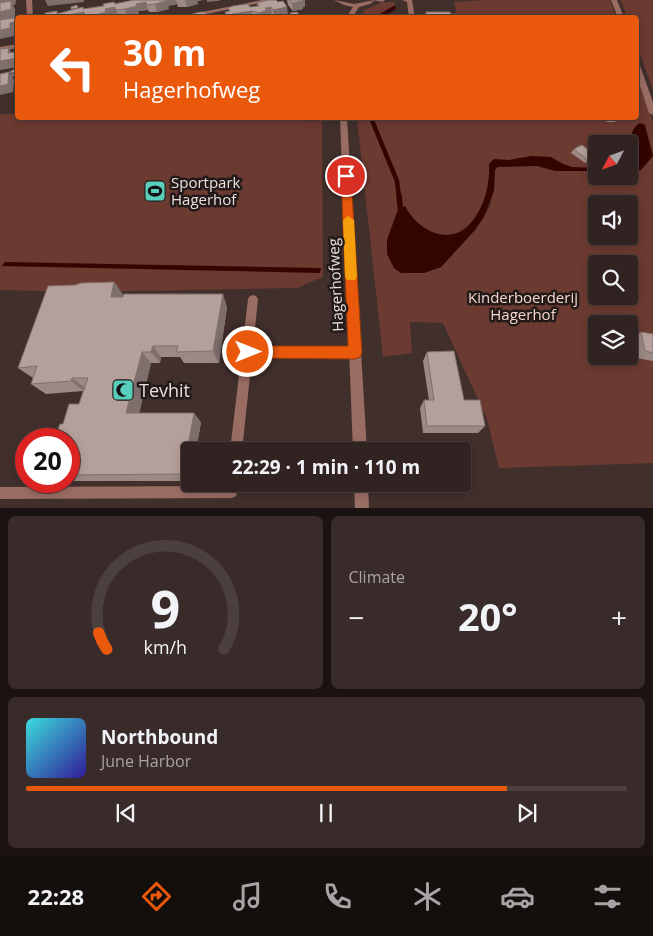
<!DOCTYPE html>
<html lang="en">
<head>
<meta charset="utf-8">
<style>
  body { margin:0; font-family:"Open Sans",sans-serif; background:#392b2a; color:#f1f3f6; height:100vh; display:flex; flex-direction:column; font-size:19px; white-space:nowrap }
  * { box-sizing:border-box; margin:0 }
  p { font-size:16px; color:#a8a4a5 }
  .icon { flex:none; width:28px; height:28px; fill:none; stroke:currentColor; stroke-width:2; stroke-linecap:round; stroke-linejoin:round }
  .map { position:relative; height:508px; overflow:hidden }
  .details { display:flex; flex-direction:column; gap:8px; padding:8px; background:#1b1312; flex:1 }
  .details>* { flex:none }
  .top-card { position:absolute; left:15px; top:15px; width:624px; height:105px; border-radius:5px; box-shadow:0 2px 8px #0003,0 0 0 1px #4c403f; background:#ea580c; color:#fff; overflow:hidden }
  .needle { width:32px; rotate:229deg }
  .fabs { position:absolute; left:588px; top:135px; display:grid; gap:10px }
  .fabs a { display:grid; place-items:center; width:50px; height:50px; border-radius:5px; background:#312321; box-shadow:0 2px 8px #0003,0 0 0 1px #4c403f; font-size:25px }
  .speed { position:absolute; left:15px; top:428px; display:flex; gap:10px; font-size:25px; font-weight:700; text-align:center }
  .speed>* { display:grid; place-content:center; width:65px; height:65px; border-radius:50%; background:#312321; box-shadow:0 2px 8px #0003,0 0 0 1px #4c403f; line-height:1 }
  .speed .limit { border:8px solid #d22; background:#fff; color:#111 }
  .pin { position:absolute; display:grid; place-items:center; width:42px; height:42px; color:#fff; margin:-21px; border:2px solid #fff; border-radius:50%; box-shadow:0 1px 5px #0007 }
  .me { position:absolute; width:55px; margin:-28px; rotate:90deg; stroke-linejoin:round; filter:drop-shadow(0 0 4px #0008) }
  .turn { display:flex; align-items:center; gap:18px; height:105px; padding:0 25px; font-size:22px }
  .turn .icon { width:65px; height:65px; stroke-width:2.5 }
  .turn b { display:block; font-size:35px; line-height:42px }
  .big { font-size:38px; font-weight:700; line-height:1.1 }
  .details .card { flex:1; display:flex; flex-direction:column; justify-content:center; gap:8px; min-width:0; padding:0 18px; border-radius:8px; background:#392b2a }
  .details .dial { align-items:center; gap:0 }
  .dial svg { height:130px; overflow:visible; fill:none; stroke:#4c403f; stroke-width:7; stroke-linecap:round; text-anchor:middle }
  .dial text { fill:#f1f3f6; stroke:none }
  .song { display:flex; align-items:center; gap:15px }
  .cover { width:60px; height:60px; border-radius:8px; background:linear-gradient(135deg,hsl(180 70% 55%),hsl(250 70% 35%)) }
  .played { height:5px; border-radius:2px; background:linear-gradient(90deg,#ea580c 80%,#4c403f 80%) }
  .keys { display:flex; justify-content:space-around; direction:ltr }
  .heat { display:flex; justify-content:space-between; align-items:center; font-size:28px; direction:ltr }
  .details .tiles { flex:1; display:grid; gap:8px; grid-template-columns:1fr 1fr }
  .card:last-child { grid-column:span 2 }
  .trip { position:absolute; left:181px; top:442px; width:290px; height:50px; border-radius:5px; background:#312321; box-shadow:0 2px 8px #0003,0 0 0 1px #4c403f; font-weight:700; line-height:50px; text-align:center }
  .dock { display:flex; height:80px; justify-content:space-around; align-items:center; background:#140e0d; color:#a8a4a5 }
  .dock .icon { width:35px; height:35px }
  .dock .active { color:#ea580c }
  .dock b { font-size:22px; color:#f1f3f6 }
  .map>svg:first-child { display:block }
  .green { fill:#6b3a30; fill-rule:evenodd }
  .water { fill:#320501 }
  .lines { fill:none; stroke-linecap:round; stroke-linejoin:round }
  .stream-far2 { stroke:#320501; stroke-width:4 }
  .stream-far1 { stroke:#320501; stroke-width:4.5 }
  .stream { stroke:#320501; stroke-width:5.5 }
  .service { fill:#9a6d63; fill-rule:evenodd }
  .minor { fill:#9a6d63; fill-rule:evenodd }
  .tertiary { fill:#9a6d63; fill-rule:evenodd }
  .wall { fill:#9c8984 }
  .shaded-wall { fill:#7f6f6c }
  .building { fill:#b59f9a; stroke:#7f6f6c }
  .route { fill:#ea580c; stroke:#983908 }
  .slow { fill:#f59e0b }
  .labels { text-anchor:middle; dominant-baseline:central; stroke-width:5; stroke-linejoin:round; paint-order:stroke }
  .poi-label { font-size:15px; fill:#eadfdc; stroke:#221a18; text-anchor:start }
  .street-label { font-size:15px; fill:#eadfdc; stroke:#221a18 }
  .park-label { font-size:15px; fill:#f6d3cb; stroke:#221a18 }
  .near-poi-label { font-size:18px; fill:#eadfdc; stroke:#221a18; text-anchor:start }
</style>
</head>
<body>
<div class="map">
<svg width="653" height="509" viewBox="0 0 653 509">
  <rect width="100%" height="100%" fill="#412f2c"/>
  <!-- green -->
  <path class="green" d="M486 0H610L616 17H457L454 2Z
    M621 0H653V90L636 43V18L627 17Z
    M383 2H395L394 8 379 17H362L364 10Z
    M636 76 653 122V463L499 468 487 419 443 323 410 322 412 353 383 357 357 118H636ZM596 144H629V176H596ZM489 164 500 166 495 170 490 207 475 230 441 267 424 273H401L405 206C417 230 450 248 471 222 485 206 490 185 489 164ZM596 204H629V236H596ZM596 264H629V296H596ZM596 324H629V356H596Z
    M0 114H17L18 118H322L323 277 297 288 83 292 0 290Z"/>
  <!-- water -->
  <path class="water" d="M640 123 645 125 653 156 641 170 629 173C629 159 626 130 640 123Z
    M531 156 551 157 563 164 572 167 596 168V171H555L537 166 497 167 495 170 494 191 484 217 475 230 441 267 424 273H401L394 268 387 254V240L397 212 405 206C417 230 450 248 471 223 485 206 490 185 489 164L494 159 509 160Z
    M5 262 321 268 320 273 2 266Z"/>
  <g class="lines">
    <!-- stream-far2 -->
    <path class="stream-far2" d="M377 18 394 8"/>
    <!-- stream-far1 -->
    <path class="stream-far1" d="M254 118 314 119
      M371 118 397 181 399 197"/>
    <!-- stream -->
    <path class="stream" d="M399 195 401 215"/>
    <!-- service -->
    <path class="service" d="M253 295 256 296 258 299 253 347 355 348 359 350 360 353 359 356 355 358 252 357 242 451H230L248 299 250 296Z
      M227 484H239L236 496 232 498 0 499V487L227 486Z"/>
    <!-- minor -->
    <path class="minor" d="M26 0H32L33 18H27Z
      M262 0H274L187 18H172Z
      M373 0H385L382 2Z
      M402 0H412L415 18H409L407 2Z
      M611 0H617L624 18H618Z
      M18 44V48L0 51V47Z
      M636 61 639 63 653 102V115L649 113 636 74Z"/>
    <!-- tertiary -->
    <path class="tertiary" d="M334 0 354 4 375 0 370 4 359 7 352 18H346L353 7 344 5Z
      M340 118H347L367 451H353Z
      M354 484H368L369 509H355Z"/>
  </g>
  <!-- wall -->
  <path class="wall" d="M134 0H203L197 1 198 4 187 7H178L177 4 168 6 169 9 157 12H149L148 10 138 11 139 14 127 17 119 18 118 15 108 17V18H46L57 11 58 13 71 10 77 5 78 8 84 9Z
    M287 0H305V7H303V9L293 11 288 5Z
    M259 2 288 15 274 17 272 15 268 16V18H226L225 12 229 11 228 8 250 7 257 6V3Z
    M426 12 451 15 450 18H425Z
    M603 118H618L615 122H607Z
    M574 149 595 155 593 159 585 163 571 153Z
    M114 282 123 295 227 307 219 363H184L180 357H161L160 363H151L139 413 201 422 196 451H190V481H69V439L63 424 79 404 83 391 46 394 31 384 33 378 18 368Z
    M641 332 653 334V361L636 358 633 338Z
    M427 352 464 400 485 426 478 433H423L420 408 424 400H429L423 361Z"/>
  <!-- shaded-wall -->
  <path class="shaded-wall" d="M0 0H16L15 5H13L15 9V17L0 22Z
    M45 0H85H84V2L48 6Z
    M166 0H176L177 4 168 6 169 9 157 12 155 4Z
    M185 0H203L197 1 198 4 187 7Z
    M207 0H222L217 1 207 2Z
    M302 0H305V7H303V9L293 11 292 3Z
    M146 2 148 10 138 11 139 14 127 17 125 9 136 4Z
    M115 7 118 15 108 17V18H96L95 15 105 9Z
    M271 7 272 15 268 16V18H259V13L265 8Z
    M287 7 288 15 274 17 273 10Z
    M252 11V18H232V14Z
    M84 12 85 18H73V14Z
    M18 22V31H14V36L0 39V30L10 23Z
    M9 48 13 56 18 52V67L0 70V61L8 53Z
    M18 72V76L12 77 14 80 13 92 0 95V86L9 74Z
    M595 155 593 159 585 163 587 159Z
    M114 282 124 296 120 310 111 297Z
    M223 294 227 307 219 363 213 351Z
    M153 346 161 357 160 363 151 352Z
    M142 352 151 363 137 423 126 413Z
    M72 378 85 388 84 391 71 381Z
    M194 413 201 422 196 451H190V479L183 474Z"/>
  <!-- building -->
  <path class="building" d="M134 0H166L167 1 155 4 147 5 146 2 136 4 137 6 125 9 116 10 115 7 105 9 106 12 95 15 84 16V12L73 14 74 17 73 18H46L45 13 57 11V14L83 7V9L104 6 103 4 114 2 115 4Z
    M268 0H276L278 2 283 1 287 7 273 10 271 7 265 8 267 10 259 13 252 11 232 14 234 17 232 18H228L225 12 230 11 228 8 233 6 248 4 250 7 259 6 257 3Z
    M290 0H302L303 1 292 3Z
    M11 1V9L0 12V3Z
    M77 5 78 8 71 9V7Z
    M200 12H205L206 15 211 14 213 18H185L184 16Z
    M297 12 302 18H294L290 13Z
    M426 12H450L451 15H448V18H439V15H426Z
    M452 14H456L458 18H453Z
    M18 17V22L10 23V28L0 30V20Z
    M9 48 8 53 17 52V58L0 61V49Z
    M15 69H18V72L8 73Z
    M9 72 8 84 0 86V74Z
    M582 145 595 155 587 159 574 149Z
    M114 282 111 297H123L124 294H223L213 351 176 352 178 346H153L151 352H142L126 413H194L183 474 69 475V439H54L60 424H63L69 404H79L88 378H72L71 381 31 384 37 366 18 368 48 286 75 285 81 283Z
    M641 332 653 334V353L645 351Z
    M454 351 464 400H480L485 426H427L424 400H434L427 352Z"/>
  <!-- route -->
  <path class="route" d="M346 173 351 176 362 353 360 357 355 359 248 358 243 356 241 352 243 347 248 346H348L341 176Z"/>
  <!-- slow -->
  <path class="slow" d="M348 216 354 220 357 277 355 280H347L345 277 343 220Z"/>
  <!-- icons -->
  <defs>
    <g id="stadium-square" transform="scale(1.125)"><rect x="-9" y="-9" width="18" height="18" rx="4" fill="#5acebd" stroke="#221a18"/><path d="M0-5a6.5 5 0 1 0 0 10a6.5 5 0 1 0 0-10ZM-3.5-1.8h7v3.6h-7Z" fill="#111"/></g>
    <g id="mosque-square" transform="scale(1.125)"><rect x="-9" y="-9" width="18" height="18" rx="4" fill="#5acebd" stroke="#221a18"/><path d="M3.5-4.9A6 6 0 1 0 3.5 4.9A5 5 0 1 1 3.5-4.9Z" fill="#111"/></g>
  </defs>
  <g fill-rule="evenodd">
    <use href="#stadium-square" x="155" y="191"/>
    <use href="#mosque-square" x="123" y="390"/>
  </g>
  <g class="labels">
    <!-- poi labels -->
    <g class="poi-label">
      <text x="171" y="182">Sportpark<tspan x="171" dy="17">Hagerhof</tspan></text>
    </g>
    <!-- street labels -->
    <g class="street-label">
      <text transform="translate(335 285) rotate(-93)">Hagerhofweg</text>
    </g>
    <!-- park labels -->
    <g class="park-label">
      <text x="523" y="297">Kinderboerderij<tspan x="523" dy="17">Hagerhof</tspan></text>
    </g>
    <!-- near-poi labels -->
    <g class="near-poi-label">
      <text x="139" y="390">Tevhit</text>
    </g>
  </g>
</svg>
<div class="fabs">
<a><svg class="needle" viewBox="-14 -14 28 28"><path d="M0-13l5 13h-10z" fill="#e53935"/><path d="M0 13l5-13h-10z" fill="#a8a4a5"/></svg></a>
<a><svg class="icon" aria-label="sound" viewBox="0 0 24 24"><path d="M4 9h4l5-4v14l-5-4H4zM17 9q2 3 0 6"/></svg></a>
<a><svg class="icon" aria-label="search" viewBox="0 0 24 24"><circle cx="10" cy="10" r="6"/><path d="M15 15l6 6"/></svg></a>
<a><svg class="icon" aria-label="layers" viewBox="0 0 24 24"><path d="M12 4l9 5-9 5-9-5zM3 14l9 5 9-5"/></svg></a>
</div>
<div class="speed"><div class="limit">20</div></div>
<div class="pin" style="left:346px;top:176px;background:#d93025"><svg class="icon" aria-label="arrive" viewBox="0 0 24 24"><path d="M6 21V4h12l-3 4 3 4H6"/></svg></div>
<svg class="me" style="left:248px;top:352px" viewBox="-20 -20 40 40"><circle r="17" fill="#ea580c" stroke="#fff" stroke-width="3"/><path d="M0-11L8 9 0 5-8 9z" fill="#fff"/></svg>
<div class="trip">22:29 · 1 min · 110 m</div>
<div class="top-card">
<div class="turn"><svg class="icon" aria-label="left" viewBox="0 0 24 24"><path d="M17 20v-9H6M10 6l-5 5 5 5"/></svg><div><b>30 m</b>Hagerhofweg</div></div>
</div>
</div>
<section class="details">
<div class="tiles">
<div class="card dial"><svg viewBox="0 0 100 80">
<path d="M14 69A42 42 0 1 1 86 69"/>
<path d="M14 69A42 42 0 0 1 9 59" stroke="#ea580c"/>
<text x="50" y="56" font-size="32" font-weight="700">9</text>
<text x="50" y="72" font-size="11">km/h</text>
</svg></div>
<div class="card"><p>Climate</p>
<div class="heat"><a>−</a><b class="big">20°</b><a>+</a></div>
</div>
<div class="card">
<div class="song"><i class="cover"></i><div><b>Northbound</b><p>June Harbor</p></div></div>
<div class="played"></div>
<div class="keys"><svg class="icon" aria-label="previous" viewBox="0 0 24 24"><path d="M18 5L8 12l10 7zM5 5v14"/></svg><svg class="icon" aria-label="pause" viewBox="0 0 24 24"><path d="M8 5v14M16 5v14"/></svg><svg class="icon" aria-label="next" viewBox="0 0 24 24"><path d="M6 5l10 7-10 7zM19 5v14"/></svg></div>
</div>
</div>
</section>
<nav class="dock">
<b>22:28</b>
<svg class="icon active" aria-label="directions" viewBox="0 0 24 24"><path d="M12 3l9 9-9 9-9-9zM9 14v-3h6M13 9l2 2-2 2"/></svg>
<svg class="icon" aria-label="music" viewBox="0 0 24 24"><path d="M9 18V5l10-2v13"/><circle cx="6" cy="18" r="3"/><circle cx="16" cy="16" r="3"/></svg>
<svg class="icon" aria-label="phone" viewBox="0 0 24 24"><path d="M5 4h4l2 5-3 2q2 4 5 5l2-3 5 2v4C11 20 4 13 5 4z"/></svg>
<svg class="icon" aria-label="climate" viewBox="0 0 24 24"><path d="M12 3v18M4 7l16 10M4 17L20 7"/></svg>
<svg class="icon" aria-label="car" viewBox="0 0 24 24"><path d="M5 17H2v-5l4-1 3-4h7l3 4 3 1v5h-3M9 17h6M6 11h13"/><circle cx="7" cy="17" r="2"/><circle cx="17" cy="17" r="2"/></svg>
<svg class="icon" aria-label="filters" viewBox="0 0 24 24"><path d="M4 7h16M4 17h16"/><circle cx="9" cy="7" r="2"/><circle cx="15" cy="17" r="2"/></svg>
</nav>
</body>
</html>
